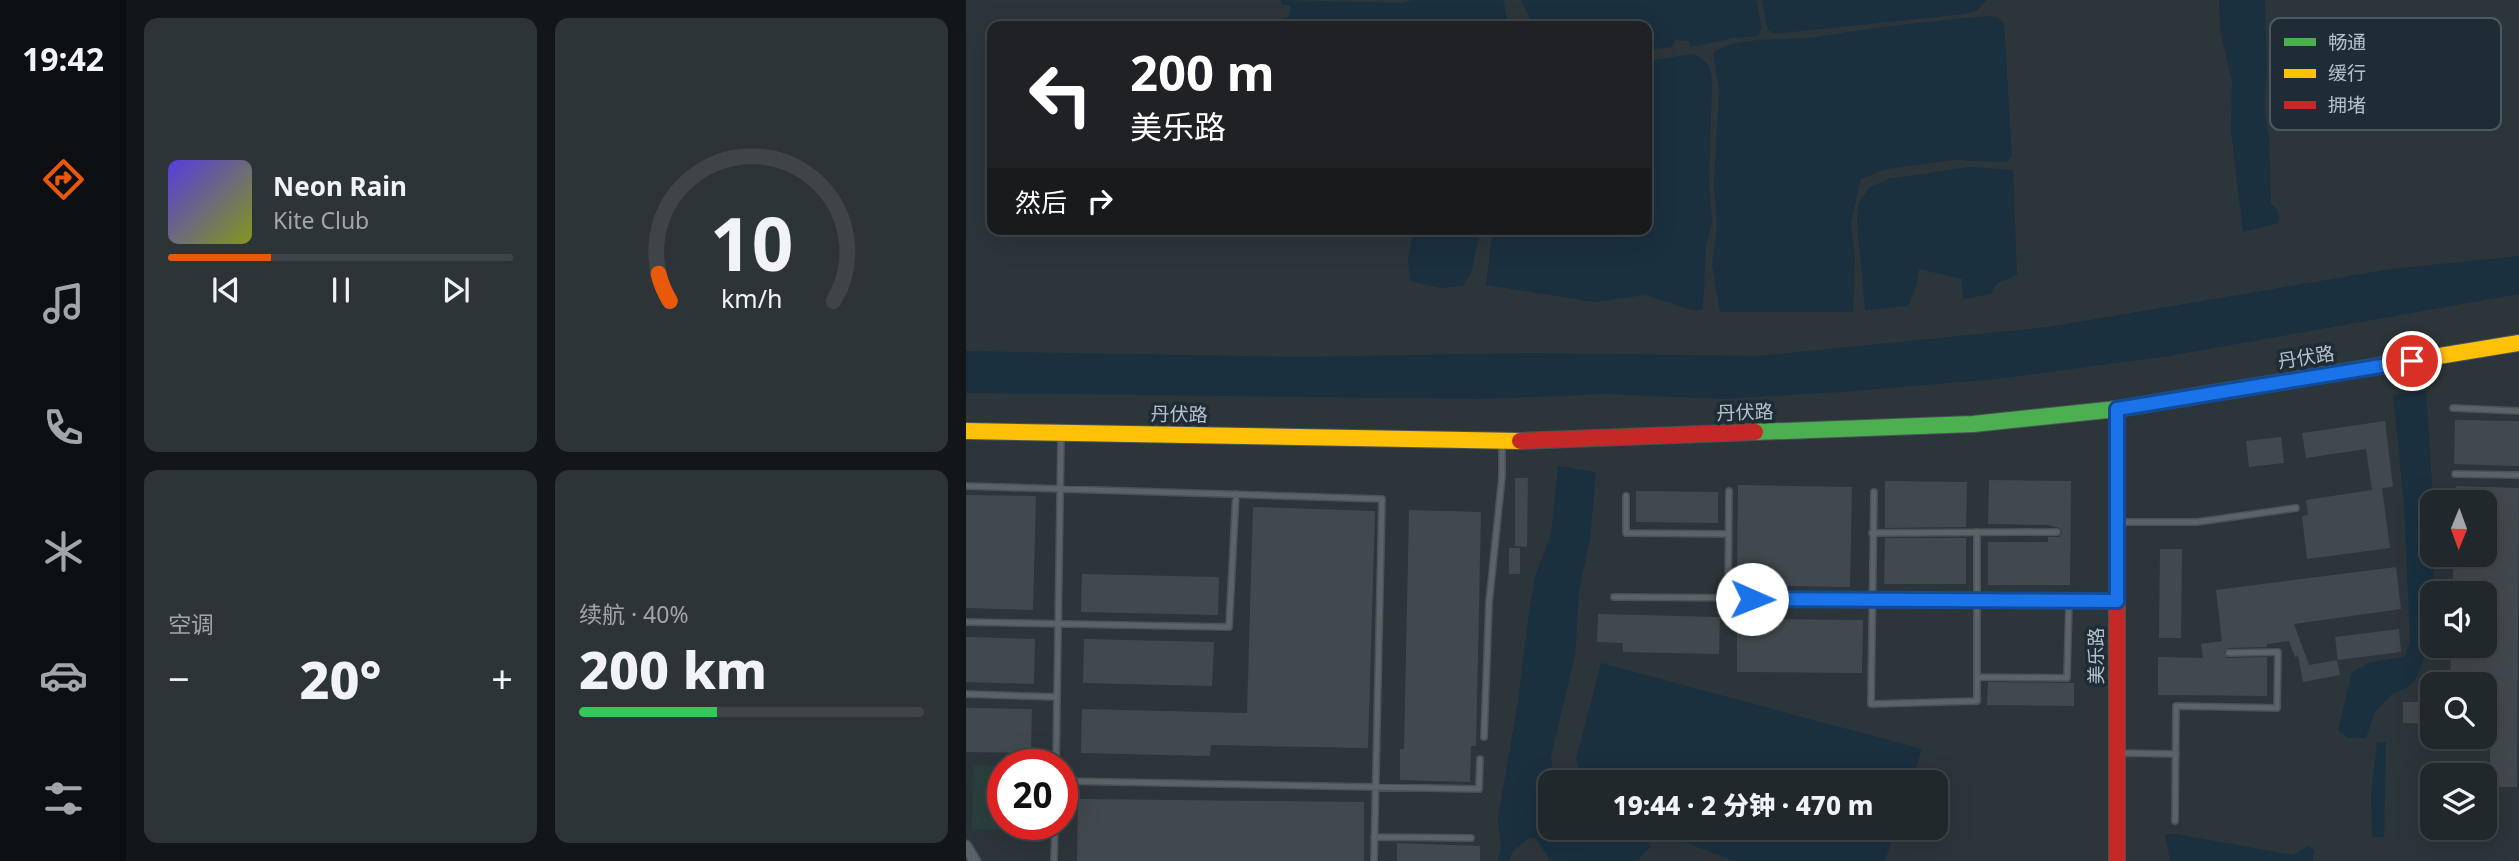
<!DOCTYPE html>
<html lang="zh">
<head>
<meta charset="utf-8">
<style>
  body { margin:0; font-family:"Noto Sans","Noto Sans SC",sans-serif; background:#2d3438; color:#f1f3f6; height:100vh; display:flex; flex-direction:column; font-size:26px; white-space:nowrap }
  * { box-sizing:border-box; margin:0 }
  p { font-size:23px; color:#a2a6a9 }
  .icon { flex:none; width:38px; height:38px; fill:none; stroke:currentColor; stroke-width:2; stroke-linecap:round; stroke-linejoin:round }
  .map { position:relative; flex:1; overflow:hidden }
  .details { display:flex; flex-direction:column; gap:18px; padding:18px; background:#121618; width:840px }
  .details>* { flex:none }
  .top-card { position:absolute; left:21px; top:21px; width:665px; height:214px; border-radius:14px; box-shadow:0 7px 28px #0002,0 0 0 2px #3e4448; background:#202124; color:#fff; overflow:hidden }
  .needle { width:46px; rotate:181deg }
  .tools { position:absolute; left:1454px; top:490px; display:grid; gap:14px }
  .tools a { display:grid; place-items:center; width:77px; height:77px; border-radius:14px; background:#21282c; box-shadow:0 7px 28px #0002,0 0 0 2px #3e4448; font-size:35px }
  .speed { position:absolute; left:21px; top:749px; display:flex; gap:14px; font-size:35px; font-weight:700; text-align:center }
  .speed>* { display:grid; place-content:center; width:91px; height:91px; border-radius:50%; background:#21282c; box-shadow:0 7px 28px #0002,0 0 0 2px #3e4448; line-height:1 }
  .speed .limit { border:10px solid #d22; background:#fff; color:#111 }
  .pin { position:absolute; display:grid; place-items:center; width:60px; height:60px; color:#fff; margin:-30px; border:4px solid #fff; border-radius:50%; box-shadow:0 2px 7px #0007 }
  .me { position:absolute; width:77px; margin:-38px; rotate:91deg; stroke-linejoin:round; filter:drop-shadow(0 0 5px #0008) }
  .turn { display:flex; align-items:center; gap:24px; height:147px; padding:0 28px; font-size:32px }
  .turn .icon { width:91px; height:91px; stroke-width:2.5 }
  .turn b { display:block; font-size:49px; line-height:60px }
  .then { display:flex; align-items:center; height:66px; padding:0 28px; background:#0003; gap:14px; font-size:26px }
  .big { font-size:52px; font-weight:800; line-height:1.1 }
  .details .widget { flex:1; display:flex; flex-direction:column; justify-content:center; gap:10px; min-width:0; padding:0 24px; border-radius:14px; background:#2d3438 }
  .details .dial { align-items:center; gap:0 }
  .dial svg { height:182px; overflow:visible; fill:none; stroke:#3e4448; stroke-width:7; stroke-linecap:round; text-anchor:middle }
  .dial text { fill:#f1f3f6; stroke:none }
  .song { display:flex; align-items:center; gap:21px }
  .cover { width:84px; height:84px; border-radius:10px; background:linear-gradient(135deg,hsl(250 70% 55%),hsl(70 70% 35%)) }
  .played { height:7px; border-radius:4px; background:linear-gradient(90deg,#ea580c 30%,#3e4448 30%) }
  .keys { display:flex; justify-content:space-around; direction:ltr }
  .heat { display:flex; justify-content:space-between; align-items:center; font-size:38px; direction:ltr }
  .charge { height:10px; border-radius:5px; background:linear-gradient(90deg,#34c759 40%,#3e4448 0) }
  .details .tiles { flex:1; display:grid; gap:18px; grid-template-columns:repeat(2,1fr) }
  .trip { position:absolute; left:572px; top:770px; width:410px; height:70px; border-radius:14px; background:#21282c; box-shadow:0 7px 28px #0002,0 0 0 2px #3e4448; font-weight:800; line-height:70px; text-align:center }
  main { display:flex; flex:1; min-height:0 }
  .dock { display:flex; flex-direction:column; width:126px; justify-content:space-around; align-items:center; background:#0d1012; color:#a2a6a9 }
  .dock .icon { width:49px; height:49px }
  .dock .current { color:#ea580c }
  .dock b { font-size:32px; color:#f1f3f6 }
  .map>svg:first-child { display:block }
  .green { fill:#293f3e }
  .water { fill:#1a303f }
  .building { fill:#41494e }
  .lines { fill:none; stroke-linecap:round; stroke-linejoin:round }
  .lane-casing { stroke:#4a5257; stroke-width:8 }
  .street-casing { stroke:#4a5257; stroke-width:13 }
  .fast-casing { stroke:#4a5257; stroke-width:18 }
  .slow-casing { stroke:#4a5257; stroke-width:18 }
  .jam-casing { stroke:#4a5257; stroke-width:18 }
  .lane { stroke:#5c6368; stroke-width:5 }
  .street { stroke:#5c6368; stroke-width:10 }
  .fast { stroke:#4caf50; stroke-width:16 }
  .slow { stroke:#ffc107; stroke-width:16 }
  .jam { stroke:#c62828; stroke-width:16 }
  .route-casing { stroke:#114b97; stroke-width:18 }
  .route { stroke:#1a73e8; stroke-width:12 }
  .labels { text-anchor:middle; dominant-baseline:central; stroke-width:7; stroke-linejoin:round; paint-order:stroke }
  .street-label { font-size:19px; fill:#b6c2ca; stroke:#1f2c35 }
  .key { fill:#1f2c35; stroke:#4c5962; stroke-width:2 }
  .key-label { font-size:19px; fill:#b6c2ca }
</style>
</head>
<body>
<main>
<nav class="dock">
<b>19:42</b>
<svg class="icon current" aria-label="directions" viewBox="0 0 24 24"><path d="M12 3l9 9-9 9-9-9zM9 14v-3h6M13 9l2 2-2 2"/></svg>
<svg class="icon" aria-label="music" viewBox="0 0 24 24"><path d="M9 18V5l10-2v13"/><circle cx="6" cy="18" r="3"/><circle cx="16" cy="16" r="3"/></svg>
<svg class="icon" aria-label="phone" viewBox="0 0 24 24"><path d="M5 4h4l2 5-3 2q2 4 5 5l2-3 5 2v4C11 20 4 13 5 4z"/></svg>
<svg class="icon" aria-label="climate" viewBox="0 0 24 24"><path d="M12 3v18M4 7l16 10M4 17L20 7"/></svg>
<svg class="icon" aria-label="car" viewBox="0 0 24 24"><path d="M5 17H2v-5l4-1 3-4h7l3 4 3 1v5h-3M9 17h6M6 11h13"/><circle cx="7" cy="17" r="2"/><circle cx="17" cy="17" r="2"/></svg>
<svg class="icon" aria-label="filters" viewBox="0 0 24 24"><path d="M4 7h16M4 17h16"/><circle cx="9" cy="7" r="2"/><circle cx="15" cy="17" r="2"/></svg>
</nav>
<section class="details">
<div class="tiles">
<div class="widget">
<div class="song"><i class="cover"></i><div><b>Neon Rain</b><p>Kite Club</p></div></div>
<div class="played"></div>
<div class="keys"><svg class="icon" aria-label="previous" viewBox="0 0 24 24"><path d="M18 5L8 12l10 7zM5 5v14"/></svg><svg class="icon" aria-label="pause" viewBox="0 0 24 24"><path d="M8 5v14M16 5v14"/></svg><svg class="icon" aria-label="next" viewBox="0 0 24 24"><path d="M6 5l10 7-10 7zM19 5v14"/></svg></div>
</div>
<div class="widget dial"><svg viewBox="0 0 100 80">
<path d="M14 69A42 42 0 1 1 86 69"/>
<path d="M14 69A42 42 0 0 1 9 57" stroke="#ea580c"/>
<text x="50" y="56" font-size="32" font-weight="700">10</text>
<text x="50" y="72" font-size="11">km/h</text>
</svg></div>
<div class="widget"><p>空调</p>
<div class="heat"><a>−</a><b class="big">20°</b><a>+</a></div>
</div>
<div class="widget"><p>续航 · 40%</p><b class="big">200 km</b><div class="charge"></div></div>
</div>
</section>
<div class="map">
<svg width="1553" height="861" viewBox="0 0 1553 861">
  <rect width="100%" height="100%" fill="#2c353a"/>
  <!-- green -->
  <path class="green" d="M7 765 37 766V824H65V831L6 829Z"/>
  <!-- water -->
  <path class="water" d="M315 0 436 3 446 0H537L542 21 548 26H297L323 17 325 6 315 4Z
    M555 0H790L796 28 792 36 767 38 725 47 722 41 709 40 706 47 681 50V26H568Z
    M796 0H1020L1012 10 998 14 808 34 802 30Z
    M1253 0H1299L1301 71 1298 106 1303 138 1305 204C1312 210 1316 214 1312 223L1277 232 1265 132 1266 81 1254 31Z
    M1022 16 1031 17 1038 23 1046 156 1041 162 986 160 921 169 895 179 885 222 889 258 887 312H754L746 265 751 225 748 184 753 90 747 53C773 34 826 42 857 36 911 27 966 21 1022 16Z
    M727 54C743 60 746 69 746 85L743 181 746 223 740 246 737 309 729 311 679 295 628 302 520 285 527 229H681V61Z
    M1003 167 1047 170 1051 275 1030 284 1025 294 997 299 996 279 953 269 950 287 942 306 899 310 891 222 892 204 903 188 922 179Z
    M447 229H514L506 271 497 286 475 288 444 281 442 259Z
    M1553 256V294L1203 356 1030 379 875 392 758 399 640 394 514 399 0 393V351L336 357 567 353 792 356 1082 327 1425 269Z
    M1460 391 1466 483 1468 593 1463 645 1451 677 1441 688 1426 694 1409 712 1400 738H1382L1372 730 1386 672 1405 662 1438 657 1444 642 1438 506 1427 395Z
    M592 466 630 472 624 539 613 591 609 655 585 757 587 773 591 782H584V828C618 828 661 818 685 846L671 861H585L570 839 563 838 547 851 542 861H531L535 849 532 818 551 707 563 612 569 576 585 534Z
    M635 663 956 749 945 782H626L613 771 610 759Z
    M1411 742H1420L1418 837H1406L1405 795Z
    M696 828H930L919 861H768L716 841Z
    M1210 834 1327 855 1342 846 1348 850 1347 861H1204L1199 835Z"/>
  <!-- building -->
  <path class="building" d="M1489 420 1553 421V466L1488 464Z
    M1419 421 1427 487 1416 488 1424 548 1341 559 1336 516 1342 515 1340 500 1406 490 1400 449 1340 458 1336 433Z
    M1315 437 1318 463 1283 467 1280 441Z
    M549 478H562L561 547 549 546Z
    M1023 480 1105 481 1104 585H1022V542H1082V537H1093L1096 533 1094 528 1082 525 1022 524Z
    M919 481 1001 482 1000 527 919 528Z
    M772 485 886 487 884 587 771 585Z
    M1490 486 1553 488 1551 787H1524V726H1519V684H1484L1485 646H1519V593H1486L1488 555H1519V502H1489Z
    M670 491 752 492V523L670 522Z
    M0 495 70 496 67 610 0 608Z
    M287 507 409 511 402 748 245 745 244 756 115 753 116 709 281 713Z
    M443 510 515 512 510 746H505L504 782 434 780V749H438Z
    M919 538H1000V584H918Z
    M543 548H554V574H543Z
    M1194 549H1216L1215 638H1193Z
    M1430 567 1435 609 1328 624 1343 665 1371 660 1374 675 1337 682 1332 656 1329 657 1323 641 1301 644V647L1263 648 1258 652 1261 658 1301 657V696L1192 695V657L1237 658 1235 644 1256 641 1250 590Z
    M116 574 253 577 252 615 115 612Z
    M632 614 754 617 753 654 657 652V643L631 642Z
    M771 619 897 620 896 673 771 672Z
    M1433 629 1435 652 1372 660 1369 637Z
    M0 637 69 639 68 684 0 682Z
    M118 639 248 642 246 686 117 683Z
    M1022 682 1108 683V706L1021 705Z
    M1437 702H1466V724L1437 723Z
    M0 708 66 709 65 753 0 752Z
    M112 799 398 802V861H111Z
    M431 843 514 846V861H431Z"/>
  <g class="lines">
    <!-- lane casing -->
    <g class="lane-casing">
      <path id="lane" d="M1487 408 1553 411
        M1489 474 1553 475
        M0 486 416 499 408 861
        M908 492 905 704 1011 701V532
        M660 496V533L762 534
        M1152 522H1231L1330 508
        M906 533 1091 532
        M648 597 1148 601
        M762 599 763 491
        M0 622 263 627 270 494
        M1011 677 1101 678 1103 601
        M0 694 91 697
        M518 737 523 603 536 477V445
        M1154 753 1210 754
        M90 765 95 436
        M96 781 513 789 514 759
        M1209 821 1210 706 1311 708 1312 652 1263 653
        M408 837 505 838
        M88 861 89 824"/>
    </g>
    <!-- street casing -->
    <g class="street-casing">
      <path id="street" d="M0 846 9 861"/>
    </g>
    <!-- fast casing -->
    <g class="fast-casing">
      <path id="fast" d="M789 432 1007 424 1151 409 1235 395"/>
    </g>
    <!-- slow casing -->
    <g class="slow-casing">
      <path id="slow" d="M1235 395 1553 343
        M0 431 554 441"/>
    </g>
    <!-- jam casing -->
    <g class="jam-casing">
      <path id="jam" d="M1151 409V861
        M554 441 789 432"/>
    </g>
    <!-- lane -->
    <use href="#lane" class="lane"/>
    <!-- street -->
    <use href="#street" class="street"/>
    <!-- fast -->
    <use href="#fast" class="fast"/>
    <!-- slow -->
    <use href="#slow" class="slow"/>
    <!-- jam -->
    <use href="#jam" class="jam"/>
  </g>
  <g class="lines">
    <!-- route casing -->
    <g class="route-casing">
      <path id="route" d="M786 599 1151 601V409L1446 361"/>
    </g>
    <!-- route -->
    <use href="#route" class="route"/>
  </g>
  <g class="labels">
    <!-- street labels -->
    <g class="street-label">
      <text transform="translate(1340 357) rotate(-9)">丹伏路</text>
      <text transform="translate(779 412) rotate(-2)">丹伏路</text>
      <text transform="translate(213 414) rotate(1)">丹伏路</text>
      <text transform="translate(1130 656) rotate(-90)">美乐路</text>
    </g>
  </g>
  <!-- legend -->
  <rect x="1304" y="18" width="231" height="112" rx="10" class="key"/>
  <rect x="1318" y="38" width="32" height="8" fill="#4caf50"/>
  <rect x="1318" y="69" width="32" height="9" fill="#ffc107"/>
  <rect x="1318" y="101" width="32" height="8" fill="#c62828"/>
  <g class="key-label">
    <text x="1362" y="49">畅通</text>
    <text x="1362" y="80">缓行</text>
    <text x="1362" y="112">拥堵</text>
  </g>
</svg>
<div class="tools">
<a><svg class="needle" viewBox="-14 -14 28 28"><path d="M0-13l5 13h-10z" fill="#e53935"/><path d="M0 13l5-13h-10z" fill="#a2a6a9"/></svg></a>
<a><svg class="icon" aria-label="sound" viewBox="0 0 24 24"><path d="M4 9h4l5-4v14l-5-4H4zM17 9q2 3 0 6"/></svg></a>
<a><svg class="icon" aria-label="search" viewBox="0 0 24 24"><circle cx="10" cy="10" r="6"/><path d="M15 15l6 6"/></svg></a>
<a><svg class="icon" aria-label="layers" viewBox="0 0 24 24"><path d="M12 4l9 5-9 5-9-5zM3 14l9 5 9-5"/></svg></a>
</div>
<div class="speed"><div class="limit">20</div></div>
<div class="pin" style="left:1446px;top:361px;background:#d93025"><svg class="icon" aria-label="arrive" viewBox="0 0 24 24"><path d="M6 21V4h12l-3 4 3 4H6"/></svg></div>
<svg class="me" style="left:786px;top:599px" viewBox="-20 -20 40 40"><circle r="19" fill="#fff"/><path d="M0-13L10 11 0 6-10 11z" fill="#1a73e8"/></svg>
<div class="trip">19:44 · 2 分钟 · 470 m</div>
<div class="top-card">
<div class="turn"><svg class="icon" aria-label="left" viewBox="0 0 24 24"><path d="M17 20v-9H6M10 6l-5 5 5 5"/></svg><div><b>200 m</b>美乐路</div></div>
<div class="then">然后<svg class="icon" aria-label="right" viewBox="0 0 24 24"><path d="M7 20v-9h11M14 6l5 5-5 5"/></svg></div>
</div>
</div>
</main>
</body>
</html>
